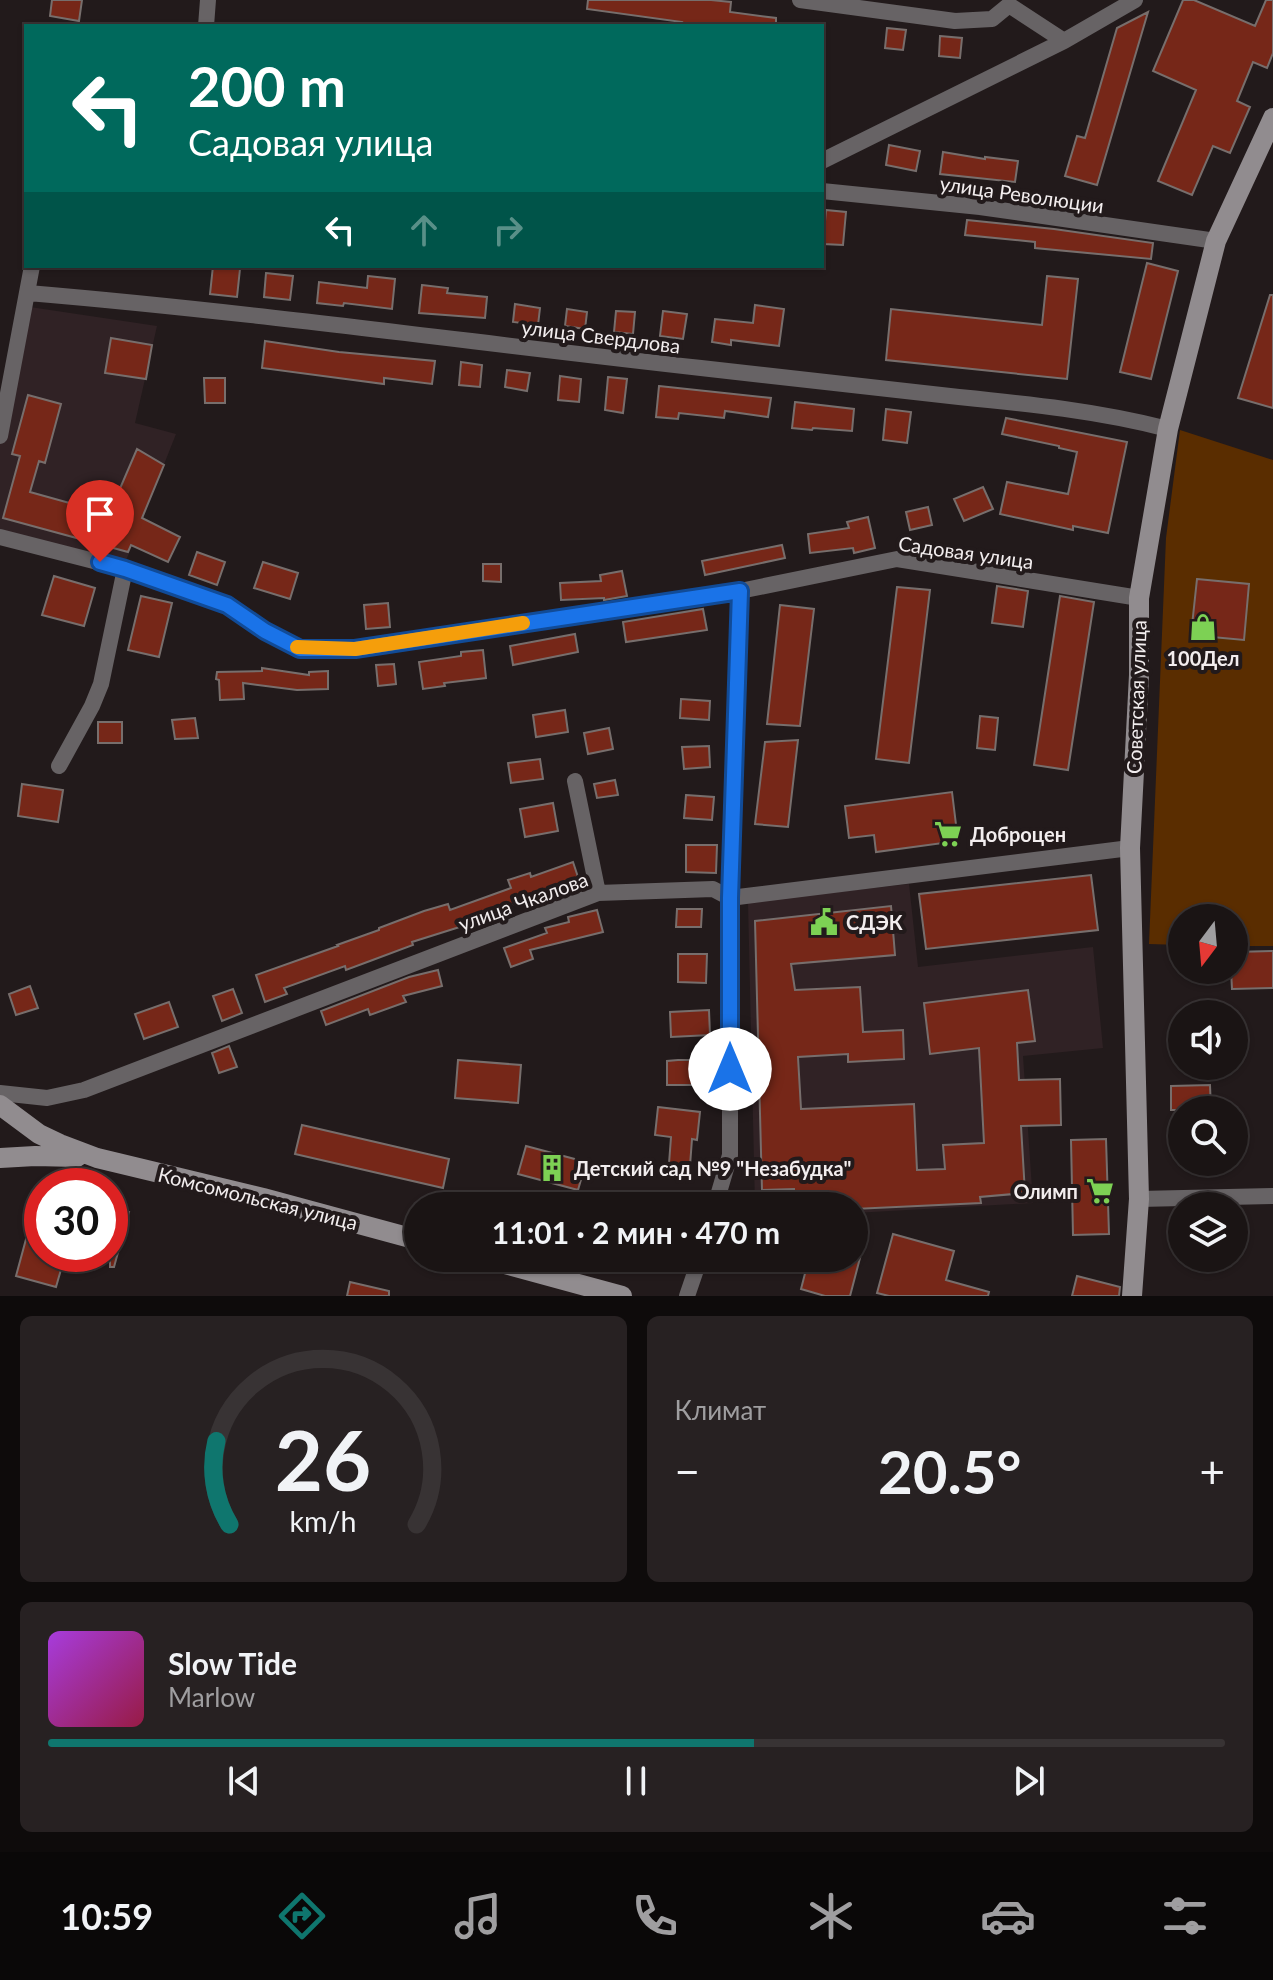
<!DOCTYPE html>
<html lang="ru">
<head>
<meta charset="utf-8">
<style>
  body { margin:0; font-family:Lato,sans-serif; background:#272122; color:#f1f3f6; height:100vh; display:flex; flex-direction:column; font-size:30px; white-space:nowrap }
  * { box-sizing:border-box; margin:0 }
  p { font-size:26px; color:#9f9ea0 }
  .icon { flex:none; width:44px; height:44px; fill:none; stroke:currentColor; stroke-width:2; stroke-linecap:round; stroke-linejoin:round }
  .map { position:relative; height:1296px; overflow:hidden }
  .drawer { display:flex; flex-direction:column; gap:20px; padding:20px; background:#0e0b0b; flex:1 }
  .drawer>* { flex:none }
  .hud { position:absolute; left:24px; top:24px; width:800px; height:244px; border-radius:0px; box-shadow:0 2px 6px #0004,0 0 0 2px #383334; background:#00695c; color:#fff; overflow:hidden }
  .needle { width:52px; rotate:196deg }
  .fabs { position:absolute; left:1168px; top:904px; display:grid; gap:16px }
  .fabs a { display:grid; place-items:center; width:80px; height:80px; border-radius:50%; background:#1a1414; box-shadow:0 2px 6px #0004,0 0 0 2px #383334; font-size:40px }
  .speed { position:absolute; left:24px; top:1168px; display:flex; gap:16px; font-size:40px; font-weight:700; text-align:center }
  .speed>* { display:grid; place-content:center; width:104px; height:104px; border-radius:50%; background:#1a1414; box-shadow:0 2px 6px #0004,0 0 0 2px #383334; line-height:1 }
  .speed .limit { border:12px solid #d22; background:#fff; color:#111 }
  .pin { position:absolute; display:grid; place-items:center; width:68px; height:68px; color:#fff; margin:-82px -34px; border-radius:50% 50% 50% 0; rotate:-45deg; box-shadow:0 0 8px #0007 }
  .pin .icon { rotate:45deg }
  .me { position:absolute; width:88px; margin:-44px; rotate:0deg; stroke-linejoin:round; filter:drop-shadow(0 0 6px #0008) }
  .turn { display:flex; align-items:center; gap:28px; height:168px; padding:0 32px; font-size:36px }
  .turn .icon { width:104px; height:104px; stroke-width:2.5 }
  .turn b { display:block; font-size:56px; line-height:68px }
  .lanes { display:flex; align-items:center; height:76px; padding:0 32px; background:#0003; justify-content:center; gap:40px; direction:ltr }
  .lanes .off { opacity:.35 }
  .big { font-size:60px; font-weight:700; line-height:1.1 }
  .drawer .card { flex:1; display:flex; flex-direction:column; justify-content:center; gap:12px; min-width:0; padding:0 28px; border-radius:12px; background:#272122 }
  .drawer .dial { align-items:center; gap:0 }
  .dial svg { height:208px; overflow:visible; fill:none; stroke:#383334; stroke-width:7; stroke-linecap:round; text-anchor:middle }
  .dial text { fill:#f1f3f6; stroke:none }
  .song { display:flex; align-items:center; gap:24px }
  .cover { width:96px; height:96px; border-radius:12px; background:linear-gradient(135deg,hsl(280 70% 55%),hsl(340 70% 35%)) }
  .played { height:8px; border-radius:4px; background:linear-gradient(90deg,#0f766e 60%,#383334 60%) }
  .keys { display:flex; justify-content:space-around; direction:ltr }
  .heat { display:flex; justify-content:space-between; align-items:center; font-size:44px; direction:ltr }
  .drawer .tiles { flex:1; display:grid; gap:20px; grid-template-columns:1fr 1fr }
  .card:last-child { grid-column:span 2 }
  .trip { position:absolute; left:404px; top:1192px; width:464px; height:80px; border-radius:40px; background:#1a1414; box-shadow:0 2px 6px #0004,0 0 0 2px #383334; font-weight:700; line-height:80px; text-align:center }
  .tabs { display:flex; height:128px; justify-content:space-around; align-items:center; background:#0a0808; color:#9f9ea0 }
  .tabs .icon { width:56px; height:56px }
  .tabs .on { color:#0f766e }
  .tabs b { font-size:36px; color:#f1f3f6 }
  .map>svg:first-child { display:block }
  .built { fill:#302225 }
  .green { fill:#5a2d00 }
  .building { fill:#762718; stroke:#776e6c; stroke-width:2 }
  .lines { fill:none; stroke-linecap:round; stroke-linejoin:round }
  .street { stroke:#676365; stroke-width:16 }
  .secondary { stroke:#918c8f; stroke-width:20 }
  .route-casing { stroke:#114b97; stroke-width:20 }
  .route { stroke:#1a73e8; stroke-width:14 }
  .slow { stroke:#f59e0b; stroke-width:14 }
  .labels { text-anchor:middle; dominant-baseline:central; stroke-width:8; stroke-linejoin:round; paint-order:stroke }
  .street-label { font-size:20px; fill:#f2edee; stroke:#221a1b }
  .poi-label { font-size:20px; font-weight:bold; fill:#f2edee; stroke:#221a1b; text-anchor:start }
</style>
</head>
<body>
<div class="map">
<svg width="1273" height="1296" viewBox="0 0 1273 1296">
  <rect width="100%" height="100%" fill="#221a1b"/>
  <!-- built -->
  <path class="built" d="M30 307 157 326 135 423 176 434 127 558 125 569 0 537V428Z
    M909 884 918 967 1093 947 1103 1048 1023 1056 1033 1203 854 1213V1206H755L748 902Z"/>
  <!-- green -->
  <path class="green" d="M1180 430 1273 460V946H1234V918H1182V945L1149 944 1166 538Z"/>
  <!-- building -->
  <path class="building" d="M52 0H82L79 21 50 16Z
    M588 0H711L731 2 730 12 776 18V26L681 25 682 22 587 9Z
    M1183 0H1194L1255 26 1266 0H1273V53L1267 68 1253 62 1237 101 1250 107 1230 153 1213 146 1192 195 1158 181 1196 90 1153 71Z
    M1148 12 1097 185 1065 176 1077 136 1085 138 1117 28Z
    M887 28 906 30 903 50 885 48Z
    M940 36 962 38 960 58 939 56Z
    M889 145 920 151 916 171 886 165Z
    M943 152 985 159V157L1018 161 1015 182 940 174Z
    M826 210 846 212 843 245 823 244Z
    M967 220 1054 229 1153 243 1151 259 1035 248V242L965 235Z
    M1147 263 1178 271 1151 379 1120 372Z
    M213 266 240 269 237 297 210 294Z
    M266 273 293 276 290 300 264 297Z
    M368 276 395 279 392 309 344 303 343 306 317 303 319 282 367 288Z
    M1047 276 1078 279 1067 379 886 360 891 309 1042 325Z
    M422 285 448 288 447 293 487 297 485 318 419 313Z
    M1270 295H1273V408L1238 398Z
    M515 304 540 308 538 325 513 322Z
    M755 305 784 309 779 346 731 340V345L712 342 715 319 753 323Z
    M567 309 587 312 585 329 565 326Z
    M616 311 635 312 633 334 614 332Z
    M663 311 687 314 683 339 660 336Z
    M111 338 152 345 146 379 105 373Z
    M265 341 339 352 435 361 432 384 384 378V384L262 368Z
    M461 362 482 365 480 387 459 385Z
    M507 370 530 373 527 391 505 387Z
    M560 376 581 379 579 402 558 400Z
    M608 377 627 379 623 413 605 410Z
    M204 378H225V403H205Z
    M659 386 771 398 768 417 725 411 724 418 679 413 678 419 656 417Z
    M28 395 61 404 45 463 39 461 30 492 109 514 137 449 164 465 142 518 180 537 168 562 131 545 128 552 3 518 20 456 12 454Z
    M795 402 854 409 852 431 813 428 812 430 792 428Z
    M886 409 911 412 907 443 883 440Z
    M1006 418 1127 442 1108 533 1073 526V530L1000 514 1007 482 1068 494 1077 452 1059 448V446L1002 434Z
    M983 487 993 509 964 521 954 499Z
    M928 507 932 525 910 530 906 512Z
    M868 517 875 548 854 553 853 548 810 553 808 534 849 528 847 522Z
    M782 545 785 558 705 575 702 561Z
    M197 552 225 562 217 585 189 575Z
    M263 562 298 573 290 599 254 588Z
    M483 564H501V582L483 581Z
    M622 571 627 596 604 600V598L561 600 560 583 601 581 600 575Z
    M54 576 95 588 84 626 42 615Z
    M1197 579 1249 584 1244 640 1191 635Z
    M997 586 1028 591 1023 627 992 623Z
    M897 587 930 590 909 763 876 759Z
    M141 596 172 603 159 657 128 650Z
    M1060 596 1094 602 1068 770 1034 765Z
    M388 603 390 627 366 629 364 605Z
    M780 605 814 609 800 726 767 724Z
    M703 609 707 630 626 642 623 622Z
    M575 634 578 652 513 665 510 646Z
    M483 650 486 678 444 683 445 686 423 689 419 662 461 656V652Z
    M394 664 396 684 378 686 376 665Z
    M262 668 309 675V672L328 671V689L297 690 243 683 244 699 220 700 219 680 216 679 217 672 262 671Z
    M681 699 710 701 709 720 680 718Z
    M565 710 568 732 536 737 533 715Z
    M980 716 998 718 995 750 977 748Z
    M195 718 198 738 175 739 172 720Z
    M98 722H122V743H98Z
    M609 728 613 749 588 754 584 733Z
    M798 740 788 827 755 824 765 742Z
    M709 746 710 767 684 769 682 747Z
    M540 759 543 779 511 783 508 763Z
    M615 780 618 795 597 798 594 784Z
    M22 784 63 790 58 822 18 816Z
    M952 792 958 841 876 852 874 835 849 838 845 806Z
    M686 795 714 797 712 820 684 818Z
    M553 803 558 831 525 837 520 809Z
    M686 845H717L716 873 686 872Z
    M573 862 580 883 495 911 497 917 467 928 466 925 412 942 413 945 370 961 346 970 345 966 284 988 287 994 265 1002 256 975 338 946 337 945 379 930V928L424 911 448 904 450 910 511 888 508 880 530 873 531 877Z
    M1091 875 1098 930 926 949 919 894Z
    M891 906 895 955 791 964 795 990 860 987 863 1032 903 1030 904 1059 848 1062V1054L798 1057 801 1109 914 1104 917 1170 945 1169 943 1145 984 1143 979 1048 930 1054 924 1003 1028 990 1035 1041 1017 1043 1019 1080 1060 1079 1061 1125 1021 1126 1025 1193 980 1197 981 1203 854 1209V1206H795L794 1189 762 1190 755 921Z
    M677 909H702L701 927H676Z
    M597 910 603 932 530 950 533 959 511 967 504 948 547 933 545 928 569 922 568 917Z
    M1273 951V988L1232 989 1231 970H1234V952Z
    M678 954H707L706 983 678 982Z
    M438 970 442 986 403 996 406 1002 370 1015 368 1009 326 1025 321 1011 409 977Z
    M30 986 38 1008 16 1015 9 994Z
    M233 989 242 1013 222 1021 213 996Z
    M169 1002 178 1027 144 1039 135 1014Z
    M709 1010 710 1035 671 1037 670 1012Z
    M229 1046 237 1067 219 1073 212 1053Z
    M458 1060 521 1065 518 1103 455 1098Z
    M678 1060H699V1085H667V1061Z
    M1210 1085 1211 1110H1171V1086Z
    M658 1107 700 1112 697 1140 692 1139 689 1179 668 1177 671 1137 655 1135Z
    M302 1125 449 1159 443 1188 295 1154Z
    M1106 1139 1109 1234 1073 1235 1071 1140Z
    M526 1146 586 1162 578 1190 518 1174Z
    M38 1195 42 1196V1254H57L55 1264 62 1266 56 1287 16 1276Z
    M110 1207 129 1212 114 1267H110Z
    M893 1234 954 1251 946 1280 989 1292 988 1296H889L877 1293Z
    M809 1258H860L850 1296H825L801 1289Z
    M1077 1276 1120 1287 1119 1296H1072Z
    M350 1282 389 1291V1296H347Z"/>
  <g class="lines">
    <!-- street -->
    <path class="street" d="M800 0 955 21 992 19 1009 5 1064 41 1135 0
      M206 26 208 0
      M822 161 1064 41
      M822 191 980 207 1216 241
      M28 293C253 312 476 343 701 368 787 378 873 387 959 397 1029 404 1099 411 1168 429
      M0 436 32 266
      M0 537 125 569 227 605 265 631 300 649H355L740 591 897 559 1139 598
      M59 766 92 706 101 684 125 569
      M575 781 598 893
      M0 1093 47 1098 84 1090 598 893 713 889 730 898 1130 848
      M1139 1199 1273 1196
      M715 1206 730 1155V898L740 591
      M687 1296 700 1258"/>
    <!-- secondary -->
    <path class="secondary" d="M0 1105 39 1134 60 1144 97 1158 263 1198 418 1240
      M0 1158 35 1156 77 1157
      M483 1258 622 1296
      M1132 1296 1139 1199 1130 848 1139 675V598L1168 429 1216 241 1273 118"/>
  </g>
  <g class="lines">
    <!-- route casing -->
    <g class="route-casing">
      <path id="route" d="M100 562 125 569 227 605 265 631 300 649H355L740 591 730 898V1069"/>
    </g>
    <!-- route -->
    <use href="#route" class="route"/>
    <!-- slow -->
    <path class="slow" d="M297 647 355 649 523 623"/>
  </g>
  <!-- icons -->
  <defs>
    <g id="shop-bare" transform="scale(2.16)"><path d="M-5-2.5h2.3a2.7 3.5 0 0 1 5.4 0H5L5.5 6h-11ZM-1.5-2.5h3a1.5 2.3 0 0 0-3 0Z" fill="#7dd154" stroke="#221a1b" stroke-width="2.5" paint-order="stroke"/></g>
    <g id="supermarket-bare" transform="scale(2.16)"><path d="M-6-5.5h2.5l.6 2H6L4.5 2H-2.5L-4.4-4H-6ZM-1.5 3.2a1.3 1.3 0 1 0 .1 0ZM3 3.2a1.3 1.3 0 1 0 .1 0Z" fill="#7dd154" stroke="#221a1b" stroke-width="2.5" paint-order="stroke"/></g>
    <g id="civic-bare" transform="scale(2.16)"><path d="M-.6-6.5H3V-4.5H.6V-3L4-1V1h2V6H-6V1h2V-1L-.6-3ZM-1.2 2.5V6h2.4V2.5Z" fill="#7dd154" stroke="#221a1b" stroke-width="2.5" paint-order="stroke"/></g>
    <g id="building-bare" transform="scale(2.16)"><path d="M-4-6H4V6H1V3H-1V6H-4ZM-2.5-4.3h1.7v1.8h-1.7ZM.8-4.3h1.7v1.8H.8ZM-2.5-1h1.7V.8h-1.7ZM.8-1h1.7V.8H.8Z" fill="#7dd154" stroke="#221a1b" stroke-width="2.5" paint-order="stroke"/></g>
  </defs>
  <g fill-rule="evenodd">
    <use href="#shop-bare" x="1203" y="627"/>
    <use href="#supermarket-bare" x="948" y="834"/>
    <use href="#civic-bare" x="824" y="922"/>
    <use href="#building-bare" x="552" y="1168"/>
    <use href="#supermarket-bare" x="1100" y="1191"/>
  </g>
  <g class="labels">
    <!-- street labels -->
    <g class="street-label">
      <text transform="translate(1022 194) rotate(8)">улица Революции</text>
      <text transform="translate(601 336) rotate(7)">улица Свердлова</text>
      <text transform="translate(966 552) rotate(8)">Садовая улица</text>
      <text transform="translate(1136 697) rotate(-88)">Советская улица</text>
      <text transform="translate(523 901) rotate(-20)">улица Чкалова</text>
      <text transform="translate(258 1198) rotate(14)">Комсомольская улица</text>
    </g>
    <!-- poi labels -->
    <g class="poi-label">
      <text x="1203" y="658" text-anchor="middle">100Дел</text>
      <text x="970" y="834">Доброцен</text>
      <text x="846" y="922">СДЭК</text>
      <text x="574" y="1168">Детский сад №9 "Незабудка"</text>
      <text x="1078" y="1191" text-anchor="end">Олимп</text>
    </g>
  </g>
</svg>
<div class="fabs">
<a><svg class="needle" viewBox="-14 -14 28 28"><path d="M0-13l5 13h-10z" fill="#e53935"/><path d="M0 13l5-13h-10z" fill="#9f9ea0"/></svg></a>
<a><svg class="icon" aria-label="sound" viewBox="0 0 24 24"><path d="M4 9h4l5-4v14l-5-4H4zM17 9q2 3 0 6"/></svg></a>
<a><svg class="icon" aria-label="search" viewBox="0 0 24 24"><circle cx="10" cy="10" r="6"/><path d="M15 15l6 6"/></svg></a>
<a><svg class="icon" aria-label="layers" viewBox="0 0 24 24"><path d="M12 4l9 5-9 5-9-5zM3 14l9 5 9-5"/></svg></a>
</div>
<div class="speed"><div class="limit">30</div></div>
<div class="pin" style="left:100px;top:562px;background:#d93025"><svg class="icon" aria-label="arrive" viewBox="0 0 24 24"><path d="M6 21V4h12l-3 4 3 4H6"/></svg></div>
<svg class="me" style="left:730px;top:1069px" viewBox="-20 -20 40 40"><circle r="19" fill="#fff"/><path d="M0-13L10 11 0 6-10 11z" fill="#1a73e8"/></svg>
<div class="trip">11:01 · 2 мин · 470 m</div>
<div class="hud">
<div class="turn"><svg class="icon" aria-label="left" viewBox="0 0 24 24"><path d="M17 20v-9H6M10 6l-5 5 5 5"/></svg><div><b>200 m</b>Садовая улица</div></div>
<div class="lanes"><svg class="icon" aria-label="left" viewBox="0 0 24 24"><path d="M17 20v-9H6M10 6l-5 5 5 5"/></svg><svg class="icon off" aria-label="ahead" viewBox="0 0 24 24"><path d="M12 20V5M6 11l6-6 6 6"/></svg><svg class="icon off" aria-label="right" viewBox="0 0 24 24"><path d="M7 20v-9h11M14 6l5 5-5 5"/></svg></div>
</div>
</div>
<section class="drawer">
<div class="tiles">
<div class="card dial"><svg viewBox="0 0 100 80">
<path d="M14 69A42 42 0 1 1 86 69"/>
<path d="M14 69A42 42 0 0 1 9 37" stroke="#0f766e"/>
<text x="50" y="56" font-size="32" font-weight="700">26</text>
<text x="50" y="72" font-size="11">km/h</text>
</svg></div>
<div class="card"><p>Климат</p>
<div class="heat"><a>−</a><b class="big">20.5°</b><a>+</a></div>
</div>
<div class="card">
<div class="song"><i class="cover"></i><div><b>Slow Tide</b><p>Marlow</p></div></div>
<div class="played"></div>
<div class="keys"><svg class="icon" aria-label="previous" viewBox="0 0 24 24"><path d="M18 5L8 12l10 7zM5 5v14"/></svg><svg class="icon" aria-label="pause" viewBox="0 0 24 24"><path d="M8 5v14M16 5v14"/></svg><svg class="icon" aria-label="next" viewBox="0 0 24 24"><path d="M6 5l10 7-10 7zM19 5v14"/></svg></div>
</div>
</div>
</section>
<nav class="tabs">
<b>10:59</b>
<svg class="icon on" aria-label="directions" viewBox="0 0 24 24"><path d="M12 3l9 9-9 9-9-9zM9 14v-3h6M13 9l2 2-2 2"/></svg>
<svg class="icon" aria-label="music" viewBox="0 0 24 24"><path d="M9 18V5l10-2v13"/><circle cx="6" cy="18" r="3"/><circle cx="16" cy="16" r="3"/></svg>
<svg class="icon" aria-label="phone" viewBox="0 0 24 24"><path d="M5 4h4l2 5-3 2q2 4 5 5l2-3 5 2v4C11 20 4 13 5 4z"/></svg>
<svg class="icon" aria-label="climate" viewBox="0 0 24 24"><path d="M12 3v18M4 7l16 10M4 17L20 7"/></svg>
<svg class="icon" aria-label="car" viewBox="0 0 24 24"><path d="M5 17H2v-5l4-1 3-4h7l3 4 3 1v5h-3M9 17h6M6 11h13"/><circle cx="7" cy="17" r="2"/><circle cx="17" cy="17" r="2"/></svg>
<svg class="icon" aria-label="filters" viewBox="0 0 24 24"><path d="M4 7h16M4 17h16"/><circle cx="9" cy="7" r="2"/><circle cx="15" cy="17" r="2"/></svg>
</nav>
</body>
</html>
